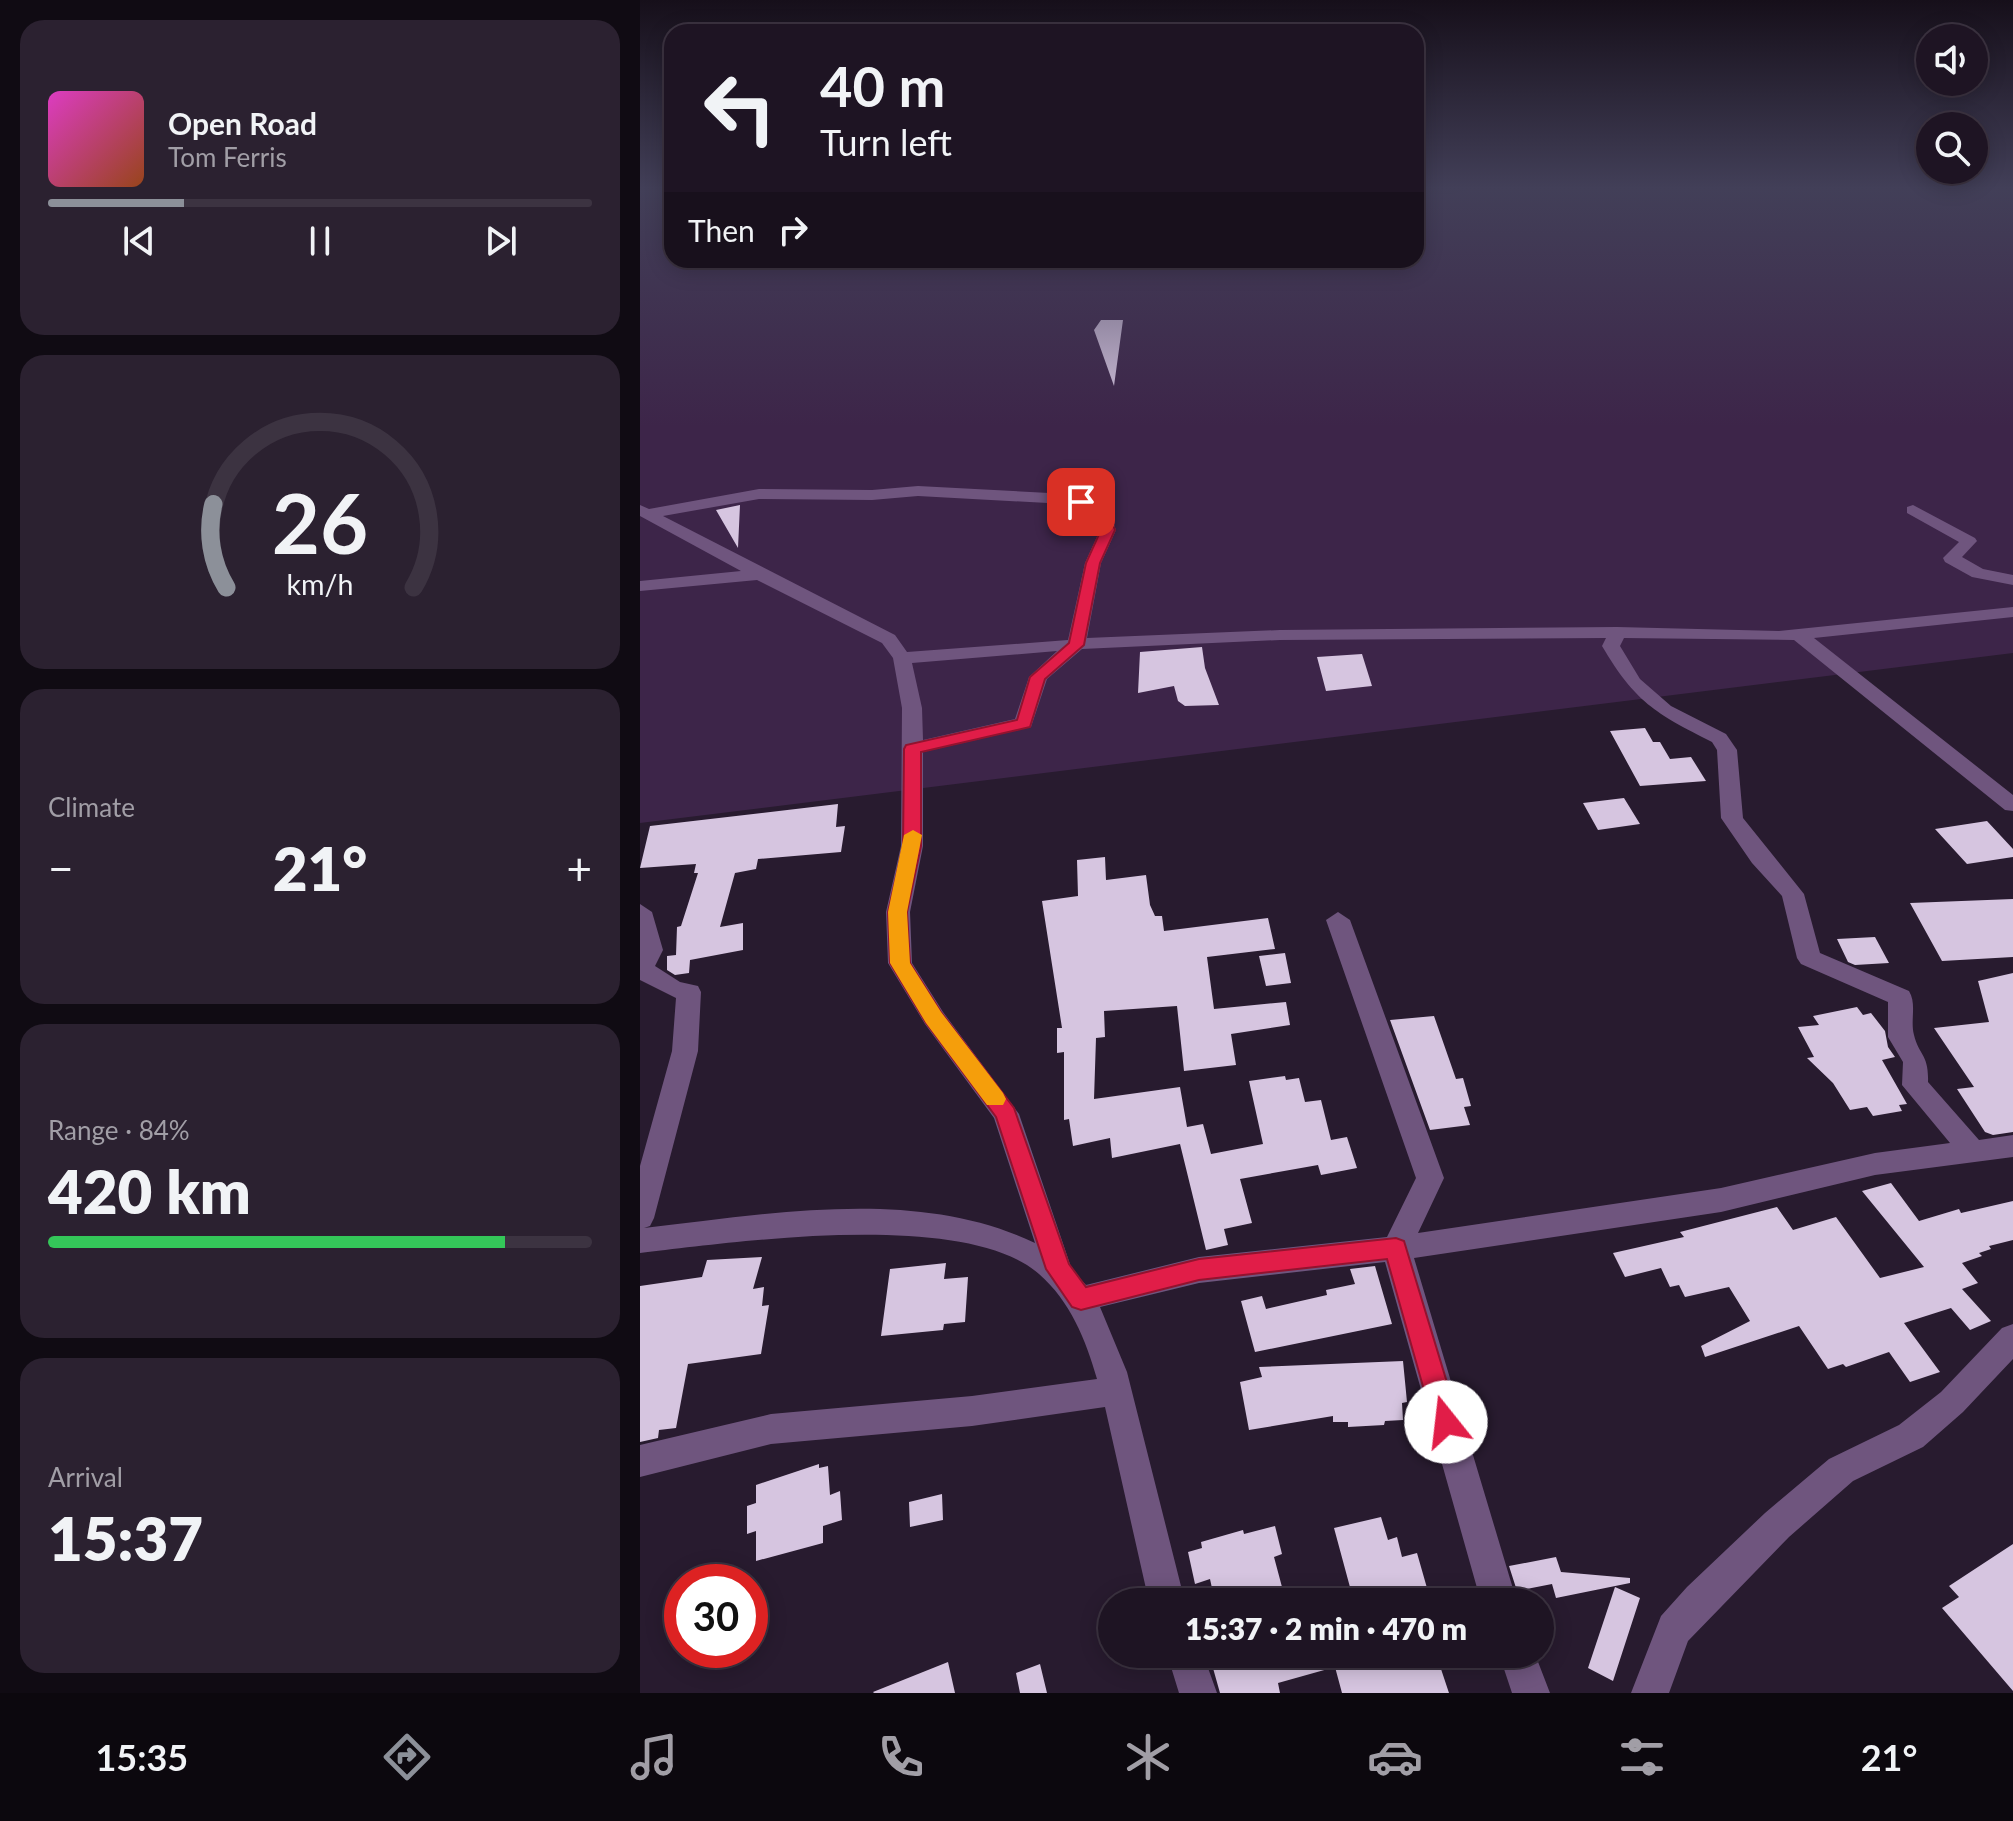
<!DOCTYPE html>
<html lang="en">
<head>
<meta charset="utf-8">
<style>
  body { margin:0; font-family:Lato,sans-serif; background:#2b2130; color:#f1f3f6; height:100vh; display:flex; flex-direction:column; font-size:30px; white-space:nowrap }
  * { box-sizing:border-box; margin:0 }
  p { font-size:26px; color:#a19ea6 }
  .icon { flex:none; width:44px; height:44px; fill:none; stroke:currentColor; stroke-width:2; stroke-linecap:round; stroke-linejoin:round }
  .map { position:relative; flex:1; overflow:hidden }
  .side { display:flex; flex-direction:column; gap:20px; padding:20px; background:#100b13; width:640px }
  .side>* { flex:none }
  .banner { position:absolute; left:24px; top:24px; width:760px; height:244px; border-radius:24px; box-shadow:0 4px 20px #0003,0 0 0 2px #3c3341; background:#1e1423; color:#f1f3f6; overflow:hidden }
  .buttons { position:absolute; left:1276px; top:24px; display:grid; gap:16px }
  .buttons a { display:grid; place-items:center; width:72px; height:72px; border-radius:50%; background:#1e1423; box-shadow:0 4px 20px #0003,0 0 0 2px #3c3341; font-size:40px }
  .speed { position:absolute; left:24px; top:1564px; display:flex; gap:16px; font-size:40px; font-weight:700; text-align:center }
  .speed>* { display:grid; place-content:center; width:104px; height:104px; border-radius:50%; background:#1e1423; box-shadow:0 4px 20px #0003,0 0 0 2px #3c3341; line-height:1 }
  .speed .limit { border:12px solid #d22; background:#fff; color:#111 }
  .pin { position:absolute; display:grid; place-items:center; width:68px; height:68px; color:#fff; margin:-34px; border-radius:16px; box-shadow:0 4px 12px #0006 }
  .me { position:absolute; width:88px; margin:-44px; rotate:344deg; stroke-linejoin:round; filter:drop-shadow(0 0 6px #0008) }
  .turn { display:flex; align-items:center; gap:28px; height:168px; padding:0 24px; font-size:36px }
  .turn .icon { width:104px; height:104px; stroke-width:2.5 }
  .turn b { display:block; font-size:56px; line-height:68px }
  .then { display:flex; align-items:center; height:76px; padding:0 24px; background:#0003; gap:16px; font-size:30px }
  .big { font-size:60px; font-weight:800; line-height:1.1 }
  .side .tile { flex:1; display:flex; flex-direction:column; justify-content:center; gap:12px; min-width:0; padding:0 28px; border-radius:24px; background:#2b2130 }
  .side .dial { align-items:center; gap:0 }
  .dial svg { height:208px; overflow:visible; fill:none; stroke:#3c3341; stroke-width:7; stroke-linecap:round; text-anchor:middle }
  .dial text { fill:#f1f3f6; stroke:none }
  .song { display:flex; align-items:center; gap:24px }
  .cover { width:96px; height:96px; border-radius:12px; background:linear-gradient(135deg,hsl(310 70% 55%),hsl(20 70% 35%)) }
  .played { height:8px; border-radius:4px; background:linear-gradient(90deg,#8c9099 25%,#3c3341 25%) }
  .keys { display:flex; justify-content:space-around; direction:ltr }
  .heat { display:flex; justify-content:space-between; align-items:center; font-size:44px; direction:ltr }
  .charge { height:12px; border-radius:6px; background:linear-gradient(90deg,#34c759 84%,#3c3341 0) }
  .trip { position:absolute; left:458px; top:1588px; width:456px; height:80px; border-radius:40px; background:#1e1423; box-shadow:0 4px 20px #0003,0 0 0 2px #3c3341; font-weight:800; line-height:80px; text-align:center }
  .tabs { display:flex; height:128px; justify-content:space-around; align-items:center; background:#0c080e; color:#a19ea6 }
  .tabs .icon { width:56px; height:56px }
  .tabs .selected { color:#8c9099 }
  .tabs b { font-size:36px; color:#f1f3f6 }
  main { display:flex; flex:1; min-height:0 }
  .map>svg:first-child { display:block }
  .green { fill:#3d2549 }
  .building { fill:#d6c5e0 }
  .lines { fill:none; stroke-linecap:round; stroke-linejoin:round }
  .minor { fill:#6f557e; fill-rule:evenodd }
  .route { fill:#e11d48; stroke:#92132f; stroke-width:2 }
  .slow { fill:#f59e0b }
</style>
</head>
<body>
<main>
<section class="side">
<div class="tile">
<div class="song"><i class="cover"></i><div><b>Open Road</b><p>Tom Ferris</p></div></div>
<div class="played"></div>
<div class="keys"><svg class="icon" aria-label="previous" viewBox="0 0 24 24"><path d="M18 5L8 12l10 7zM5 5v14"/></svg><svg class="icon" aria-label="pause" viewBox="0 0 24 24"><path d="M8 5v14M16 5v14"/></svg><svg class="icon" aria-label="next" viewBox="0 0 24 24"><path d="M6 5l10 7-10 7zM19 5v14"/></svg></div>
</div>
<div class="tile dial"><svg viewBox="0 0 100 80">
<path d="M14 69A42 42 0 1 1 86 69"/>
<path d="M14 69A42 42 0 0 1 9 37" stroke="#8c9099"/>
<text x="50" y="56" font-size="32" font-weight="700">26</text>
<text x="50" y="72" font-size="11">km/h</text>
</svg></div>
<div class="tile"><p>Climate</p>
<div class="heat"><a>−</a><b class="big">21°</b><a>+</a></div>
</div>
<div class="tile"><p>Range · 84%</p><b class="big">420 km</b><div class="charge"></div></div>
<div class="tile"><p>Arrival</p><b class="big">15:37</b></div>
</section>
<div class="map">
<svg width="1373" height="1693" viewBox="0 0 1373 1693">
  <rect width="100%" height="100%" fill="#281b2f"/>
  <!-- green -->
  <path class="green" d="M0 190H32V260H776V193L812 194 827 190H1373V653L0 823Z"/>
  <!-- building -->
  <path class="building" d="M461 320H483L474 386 454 330Z
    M100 505 98 548 76 510Z
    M562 647 565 668 579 705 545 706 538 701 534 686 498 693 500 652Z
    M722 654 732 686 686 691 677 657Z
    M1005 728 1013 742H1020L1030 759 1051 757 1066 781 1000 786 970 731Z
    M984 798 1000 824 958 830 943 803Z
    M198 804 196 827 205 826 201 852 118 859 116 869 95 873 80 927 103 923V950L50 960 49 973 35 975 27 970V956L36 955 37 927 41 926 58 873H54L56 864 0 868 10 826Z
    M1347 821 1373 849V857L1327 864 1295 829Z
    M465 857 466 880 506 875 510 905 515 916H522L524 931 628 918 635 949 567 957 574 1009 646 1002 650 1025 591 1034 596 1065 544 1071 537 1006 464 1011 465 1037 456 1038 454 1099 540 1087 547 1127 563 1124 571 1154 623 1144 609 1081 645 1076 646 1080 659 1078 665 1102 681 1100 691 1140 707 1137 717 1168 681 1175 678 1165 600 1179 612 1223 584 1229 588 1245 566 1250 540 1144 472 1158 470 1138 433 1146 429 1119 424 1120V1052L417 1053V1028H422L402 901 438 896 437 860Z
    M1373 899V957L1302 961 1270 903Z
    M1235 937 1249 963 1215 965 1208 962 1197 939Z
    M645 953 651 983 626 986 619 956Z
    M1373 973V1132L1353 1135 1345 1132 1317 1089 1334 1087 1294 1028 1349 1022 1338 981Z
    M1217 1007 1223 1015 1231 1013 1245 1031 1248 1047 1255 1057 1242 1060 1267 1104 1259 1105 1262 1111 1233 1116 1227 1107 1210 1110 1193 1083 1167 1058 1174 1057 1158 1027 1179 1025 1173 1016Z
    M794 1016 816 1079 823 1078 831 1106 824 1107 830 1125 790 1130 750 1020Z
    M1251 1183 1279 1221 1319 1209 1321 1213 1373 1201V1240L1349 1246 1351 1249 1339 1253 1342 1256 1322 1263 1338 1283 1322 1289 1351 1321 1330 1330 1311 1308 1264 1323 1300 1372 1270 1382 1249 1352 1206 1367 1203 1364 1188 1369 1159 1326 1065 1357 1061 1346 1110 1321 1089 1287 1045 1297 1039 1285 1030 1287 1021 1268 985 1277 973 1253 1044 1237 1040 1232 1137 1207 1153 1230 1196 1217 1240 1278 1284 1267 1222 1191Z
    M122 1257 113 1289 124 1287 122 1306 129 1305 121 1354 48 1364 36 1428 19 1430 18 1438 0 1442V1286L62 1277 67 1260Z
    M306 1263 304 1279 328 1277 325 1322 304 1324 303 1330 241 1336 250 1269Z
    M735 1266 752 1324 615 1352 601 1301 622 1296 626 1309 687 1295 686 1290 715 1284 710 1269Z
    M763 1361 767 1402 762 1403 763 1420 745 1421 744 1425 708 1427V1422H693V1416L609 1430 600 1382 622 1377 619 1367Z
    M179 1464V1468L188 1466 190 1495 200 1491 202 1520 183 1526V1543L116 1561V1531L107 1534V1506L116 1503V1485Z
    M302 1494 303 1520 270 1527 269 1502Z
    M741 1517 748 1540 757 1537 762 1557 777 1553 791 1602H714L694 1528Z
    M635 1526 642 1554 634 1557 646 1602H575L570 1579 555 1584 548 1552 562 1548 561 1542 603 1530 604 1534Z
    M1373 1544V1691L1302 1608 1319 1597 1309 1586Z
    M916 1557 921 1572 990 1578V1583L916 1598 912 1584 877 1591 869 1566Z
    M975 1587 1000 1598 973 1681 948 1668Z
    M596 1654H796L809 1693H702L695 1667 638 1683 640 1693H580L571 1661Z
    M308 1662 315 1693H234L233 1692Z
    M400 1664 407 1693H380L376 1673Z"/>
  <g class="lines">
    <!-- minor -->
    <path class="minor" d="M278 486 428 494 468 507 476 530 461 563 447 638 640 630 977 627 1139 631 1373 607V617L1174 638 1373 795V811L1365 810 1154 640 984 638 980 646 1000 679 1031 706 1086 734 1097 750 1103 818 1164 894 1180 953 1269 991C1277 1004 1270 1020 1274 1035 1279 1056 1289 1054 1288 1082L1339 1140 1373 1135V1157L1235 1175 1081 1212 774 1258 877 1602H841L745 1262 559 1283 460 1307 487 1372 545 1602H509L465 1407 332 1426 131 1444 0 1477V1445L131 1414 332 1396 457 1379C446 1340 430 1301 399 1274 325 1209 94 1242 0 1253V1166L32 1051 36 998 0 980V904L12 912 23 950 15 966 40 982 58 986 61 992 58 1051 14 1218 10 1226 4 1228C129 1214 277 1186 395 1243L354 1118 285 1024 248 963 246 912 261 846 262 708 253 658 242 643 117 580 0 591V581L101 571 0 516V505L9 509 119 489 232 490ZM278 496 426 504 455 513 460 530 445 563 428 640 267 652 255 635 23 516 119 499 232 500ZM966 638 962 646C995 702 1015 713 1072 742L1077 750 1081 818 1112 863 1142 896 1157 958 1161 964 1248 1002V1037L1263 1062 1262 1085 1310 1143 1235 1153 1081 1188 778 1233 804 1178 710 920 698 912 686 920 776 1178 747 1237 559 1257 446 1285 432 1270 379 1114 303 1012 272 963 270 912 283 846V752L391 727 407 679 442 649 640 640ZM417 651 389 677 375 719 283 740 282 708 272 663Z
      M1273 505 1335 538 1337 541 1322 557 1343 569 1373 575V585L1332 577 1305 562 1303 558 1319 542 1267 513V507Z
      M1373 1324V1359L1323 1412 1283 1447 1213 1481 1149 1537 1048 1641 1029 1693H991L1021 1616 1047 1587 1125 1513 1189 1459 1259 1425 1301 1392 1362 1328Z
      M527 1654H563L577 1693H539Z
      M859 1654H895L910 1693H872Z"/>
  </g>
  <!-- sky -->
  <linearGradient id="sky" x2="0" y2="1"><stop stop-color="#160f1a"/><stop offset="0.44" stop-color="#423f58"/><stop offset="1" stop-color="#423f58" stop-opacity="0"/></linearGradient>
  <rect width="1373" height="427" fill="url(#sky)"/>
  <!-- route -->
  <path class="route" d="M436 499 466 507 475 530 460 563 444 645 405 679 390 727 281 752V846L267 912 270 963 301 1012 374 1108 429 1264 446 1287 559 1259 756 1238 764 1241 819 1422 815 1431 806 1434 797 1431 793 1422 747 1259 559 1280 441 1310 432 1307 406 1269 356 1117 286 1023 250 963 248 912 263 846 264 749 266 745 377 720 390 677 429 643 446 563 461 530 456 512 436 505Z"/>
  <!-- slow -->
  <path class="slow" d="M273 830 282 835 267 912 270 963 301 1012 363 1093 366 1099 363 1105H347L286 1023 250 963 248 912 264 835Z"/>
</svg>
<div class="buttons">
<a><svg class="icon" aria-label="sound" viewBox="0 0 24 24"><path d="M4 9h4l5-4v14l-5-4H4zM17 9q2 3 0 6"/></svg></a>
<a><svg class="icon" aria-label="search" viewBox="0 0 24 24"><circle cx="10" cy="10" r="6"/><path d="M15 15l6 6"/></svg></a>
</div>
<div class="speed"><div class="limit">30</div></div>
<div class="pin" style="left:441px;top:502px;background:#d93025"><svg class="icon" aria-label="arrive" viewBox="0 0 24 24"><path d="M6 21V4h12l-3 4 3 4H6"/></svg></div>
<svg class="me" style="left:806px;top:1422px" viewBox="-20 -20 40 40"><circle r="19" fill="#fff"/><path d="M0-13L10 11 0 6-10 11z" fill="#e11d48"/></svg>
<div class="trip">15:37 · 2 min · 470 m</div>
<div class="banner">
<div class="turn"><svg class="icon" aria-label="left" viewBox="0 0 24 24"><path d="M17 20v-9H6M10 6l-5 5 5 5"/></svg><div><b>40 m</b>Turn left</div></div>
<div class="then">Then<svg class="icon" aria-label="right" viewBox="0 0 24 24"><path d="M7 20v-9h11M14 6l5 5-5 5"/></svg></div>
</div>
</div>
</main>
<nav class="tabs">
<b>15:35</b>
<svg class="icon selected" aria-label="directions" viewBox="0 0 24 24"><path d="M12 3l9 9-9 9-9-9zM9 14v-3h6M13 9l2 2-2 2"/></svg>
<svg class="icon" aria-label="music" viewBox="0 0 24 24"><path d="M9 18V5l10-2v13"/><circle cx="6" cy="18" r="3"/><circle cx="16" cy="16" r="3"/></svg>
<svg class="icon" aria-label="phone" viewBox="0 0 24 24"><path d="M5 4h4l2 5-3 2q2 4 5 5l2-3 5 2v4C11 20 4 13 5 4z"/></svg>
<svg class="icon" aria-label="climate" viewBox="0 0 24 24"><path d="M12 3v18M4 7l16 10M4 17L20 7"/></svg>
<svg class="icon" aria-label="car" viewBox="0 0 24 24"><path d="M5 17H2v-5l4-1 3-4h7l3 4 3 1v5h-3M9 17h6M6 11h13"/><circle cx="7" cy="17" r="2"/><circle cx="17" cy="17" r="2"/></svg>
<svg class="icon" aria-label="filters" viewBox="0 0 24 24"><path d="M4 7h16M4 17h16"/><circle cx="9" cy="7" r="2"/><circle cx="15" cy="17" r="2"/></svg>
<b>21°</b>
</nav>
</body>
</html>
